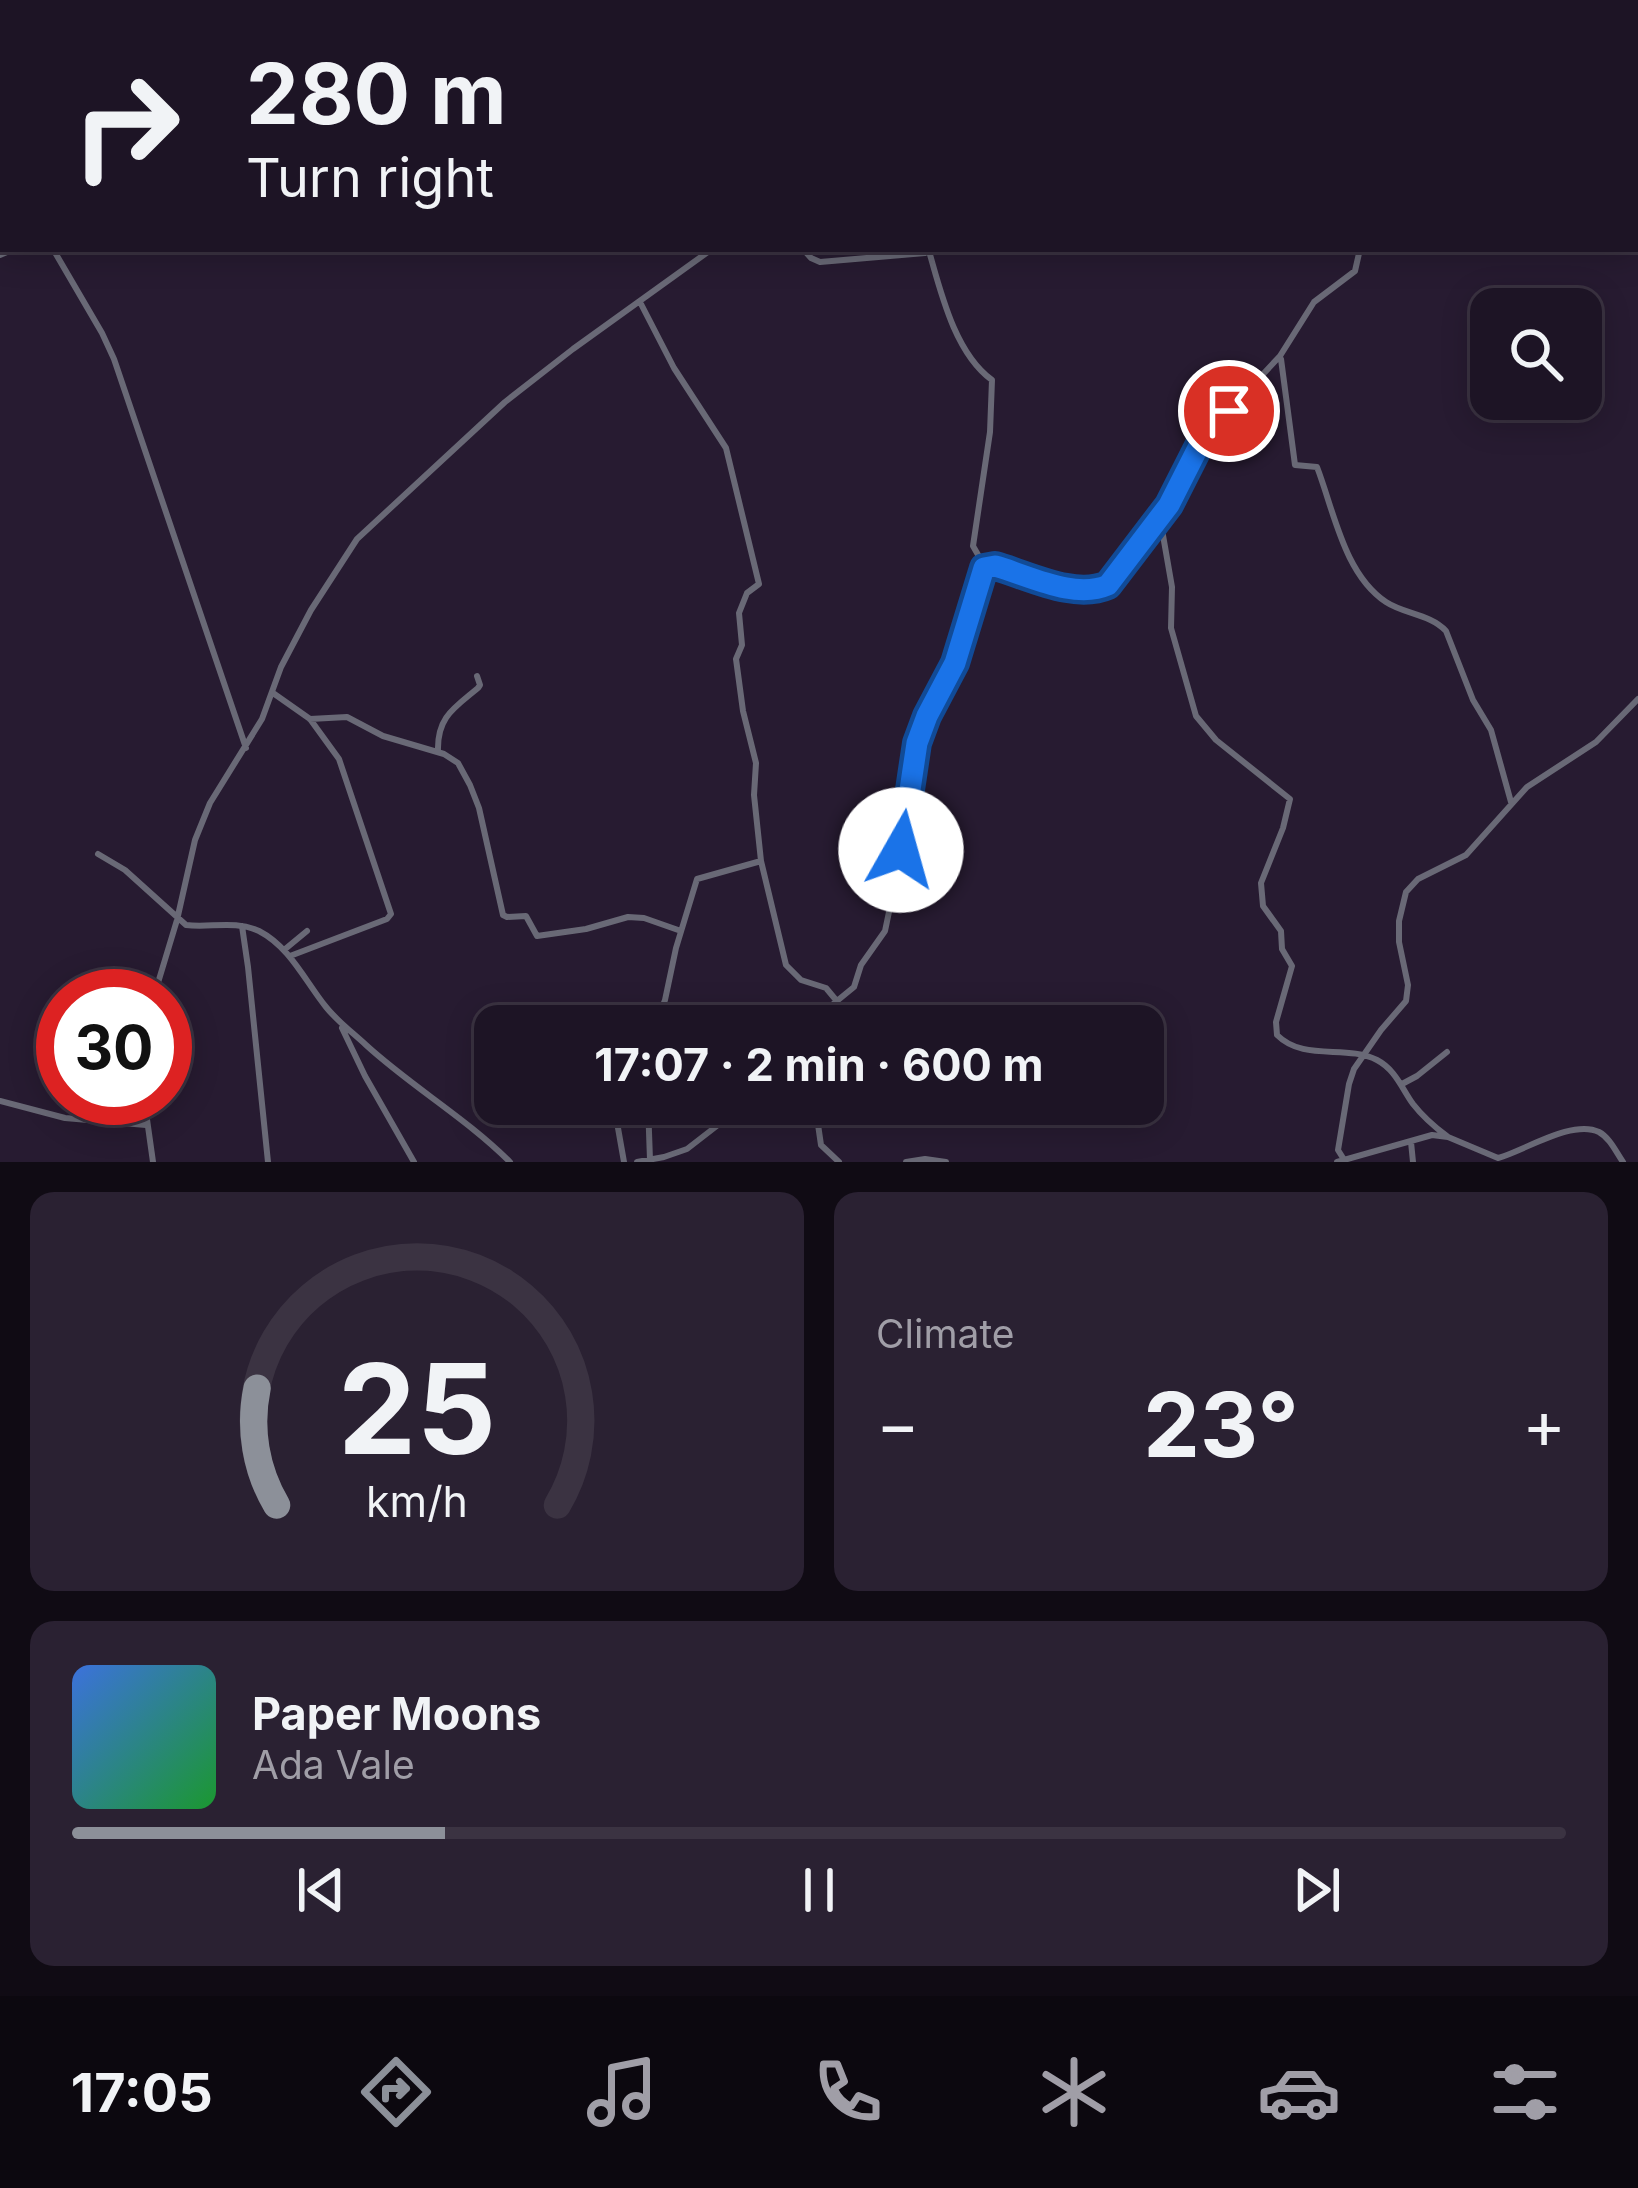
<!DOCTYPE html>
<html lang="en">
<head>
<meta charset="utf-8">
<style>
  body { margin:0; font-family:Inter,sans-serif; background:#2a2132; color:#f1f3f6; height:100vh; display:flex; flex-direction:column; font-size:45px; white-space:nowrap }
  * { box-sizing:border-box; margin:0 }
  p { font-size:39px; color:#a09ea7 }
  .icon { flex:none; width:66px; height:66px; fill:none; stroke:currentColor; stroke-width:2; stroke-linecap:round; stroke-linejoin:round }
  .map { position:relative; height:1162px; overflow:hidden }
  .details { display:flex; flex-direction:column; gap:30px; padding:30px; background:#100b14; flex:1 }
  .details>* { flex:none }
  .banner { position:absolute; left:0px; top:0px; width:1638px; height:252px; box-shadow:0 6px 30px #0003,0 0 0 3px #3b3342; background:#1d1425; color:#f1f3f6; overflow:hidden }
  .fabs { position:absolute; left:1470px; top:288px; display:grid; gap:24px }
  .fabs a { display:grid; place-items:center; width:132px; height:132px; border-radius:24px; background:#1d1425; box-shadow:0 6px 30px #0003,0 0 0 3px #3b3342; font-size:60px }
  .speed { position:absolute; left:36px; top:969px; display:flex; gap:24px; font-size:60px; font-weight:700; text-align:center }
  .speed>* { display:grid; place-content:center; width:156px; height:156px; border-radius:50%; background:#1d1425; box-shadow:0 6px 30px #0003,0 0 0 3px #3b3342; line-height:1 }
  .speed .limit { border:18px solid #d22; background:#fff; color:#111 }
  .pin { position:absolute; display:grid; place-items:center; width:102px; height:102px; color:#fff; margin:-51px; border:6px solid #fff; border-radius:50%; box-shadow:0 3px 12px #0007 }
  .me { position:absolute; width:132px; margin:-66px; rotate:7deg; stroke-linejoin:round; filter:drop-shadow(0 0 9px #0008) }
  .turn { display:flex; align-items:center; gap:42px; height:252px; padding:0 48px; font-size:54px }
  .turn .icon { width:156px; height:156px; stroke-width:2.5 }
  .turn b { display:block; font-size:84px; line-height:102px }
  .big { font-size:90px; font-weight:700; line-height:1.1 }
  .details .tile { flex:1; display:flex; flex-direction:column; justify-content:center; gap:18px; min-width:0; padding:0 42px; border-radius:24px; background:#2a2132 }
  .details .dial { align-items:center; gap:0 }
  .dial svg { height:312px; overflow:visible; fill:none; stroke:#3b3342; stroke-width:7; stroke-linecap:round; text-anchor:middle }
  .dial text { fill:#f1f3f6; stroke:none }
  .song { display:flex; align-items:center; gap:36px }
  .cover { width:144px; height:144px; border-radius:18px; background:linear-gradient(135deg,hsl(220 70% 55%),hsl(130 70% 35%)) }
  .played { height:12px; border-radius:6px; background:linear-gradient(90deg,#8c9099 25%,#3b3342 25%) }
  .keys { display:flex; justify-content:space-around; direction:ltr }
  .heat { display:flex; justify-content:space-between; align-items:center; font-size:66px; direction:ltr }
  .details .tiles { flex:1; display:grid; gap:30px; grid-template-columns:1fr 1fr }
  .tile:last-child { grid-column:span 2 }
  .trip { position:absolute; left:474px; top:1005px; width:690px; height:120px; border-radius:24px; background:#1d1425; box-shadow:0 6px 30px #0003,0 0 0 3px #3b3342; font-weight:700; line-height:120px; text-align:center }
  .tab-bar { display:flex; height:192px; justify-content:space-around; align-items:center; background:#0c080f; color:#a09ea7 }
  .tab-bar .icon { width:84px; height:84px }
  .tab-bar .current { color:#8c9099 }
  .tab-bar b { font-size:54px; color:#f1f3f6 }
  .map>svg:first-child { display:block }
  .lines { fill:none; stroke-linecap:round; stroke-linejoin:round }
  .street { stroke:#696976; stroke-width:6 }
  .route-casing { stroke:#114b97; stroke-width:30 }
  .route { stroke:#1a73e8; stroke-width:21 }
</style>
</head>
<body>
<div class="map">
<svg width="1638" height="1162" viewBox="0 0 1638 1162">
  <rect width="100%" height="100%" fill="#271b31"/>
  <g class="lines">
    <!-- street -->
    <path class="street" d="M720 0 722 3
      M1246 0 1258 3
      M551 2 552 3
      M153 3 154 0
      M667 3 669 0
      M1345 3 1346 0
      M1635 56 1638 57
      M1635 232 1638 233
      M53 249 102 333 114 359 246 748
      M803 249 811 258 820 262 925 253 935 249
      M929 251C941 293 955 353 992 380L990 432 973 546 985 567
      M0 255 14 249
      M640 302 674 368 726 448 759 584 747 593 739 613 742 645 736 659 743 711 756 763 754 795 761 861 786 965 801 980 826 988 836 1000
      M1281 359 1295 465 1317 467C1334 511 1344 574 1386 602 1404 614 1430 614 1446 631L1473 700 1491 730 1511 802
      M1160 518 1172 587 1171 628 1196 716 1216 740 1290 799 1283 828 1261 883 1263 906 1281 931 1282 949 1292 966 1276 1022 1277 1035C1304 1062 1346 1044 1377 1060 1396 1070 1402 1089 1413 1104 1423 1117 1436 1128 1448 1137
      M273 693 310 719 339 759 391 914 387 919 290 956
      M310 719 347 717 383 736 444 754 458 763 470 785 479 808 503 915 507 917 526 916 537 936 586 929 628 917 644 918 681 931
      M438 751C437 717 454 708 478 688L480 685 477 676
      M98 854 125 870 186 925C210 928 235 920 259 931 290 947 305 981 326 1007 338 1022 352 1032 366 1045 412 1087 466 1118 510 1162
      M242 926 248 967 268 1162
      M284 950 307 931
      M154 996 177 920 195 840 210 803 262 719 281 667 311 610 357 539 505 402 573 349 712 249
      M655 1026 665 1000 676 948 697 879 761 861
      M824 1026 832 1005 854 987 861 965 885 931 898 869 904 818 917 744 923 726 955 663 984 568C1021 557 1071 610 1112 582L1169 504 1203 438 1280 356 1314 302 1355 271 1360 249
      M342 1028 365 1076 414 1162
      M1402 1084 1417 1076 1447 1052
      M144 1098 153 1162
      M0 1101 65 1118 146 1125
      M622 1104 618 1128 624 1162
      M648 1104 650 1160
      M815 1104 821 1145 839 1162
      M1411 1142 1413 1162
      M1343 1158 1338 1150 1349 1084 1354 1069 1381 1030 1406 1001 1408 985 1399 942V921L1406 892 1418 879 1466 855 1527 787 1596 742 1638 699
      M637 1162 664 1157 687 1149 727 1118 770 1104
      M906 1162 925 1159 946 1162
      M1337 1162 1432 1135 1448 1137 1498 1158C1524 1151 1572 1119 1599 1132 1610 1138 1616 1152 1623 1162"/>
  </g>
  <g class="lines">
    <!-- route casing -->
    <g class="route-casing">
      <path id="route" d="M901 850 917 743 927 716 955 663 984 568 995 566C1028 575 1074 600 1108 585L1169 505 1203 438 1229 411"/>
    </g>
    <!-- route -->
    <use href="#route" class="route"/>
  </g>
</svg>
<div class="fabs">
<a><svg class="icon" aria-label="search" viewBox="0 0 24 24"><circle cx="10" cy="10" r="6"/><path d="M15 15l6 6"/></svg></a>
</div>
<div class="speed"><div class="limit">30</div></div>
<div class="pin" style="left:1229px;top:411px;background:#d93025"><svg class="icon" aria-label="arrive" viewBox="0 0 24 24"><path d="M6 21V4h12l-3 4 3 4H6"/></svg></div>
<svg class="me" style="left:901px;top:850px" viewBox="-20 -20 40 40"><circle r="19" fill="#fff"/><path d="M0-13L10 11 0 6-10 11z" fill="#1a73e8"/></svg>
<div class="trip">17:07 · 2 min · 600 m</div>
<div class="banner">
<div class="turn"><svg class="icon" aria-label="right" viewBox="0 0 24 24"><path d="M7 20v-9h11M14 6l5 5-5 5"/></svg><div><b>280 m</b>Turn right</div></div>
</div>
</div>
<section class="details">
<div class="tiles">
<div class="tile dial"><svg viewBox="0 0 100 80">
<path d="M14 69A42 42 0 1 1 86 69"/>
<path d="M14 69A42 42 0 0 1 9 39" stroke="#8c9099"/>
<text x="50" y="56" font-size="32" font-weight="700">25</text>
<text x="50" y="72" font-size="11">km/h</text>
</svg></div>
<div class="tile"><p>Climate</p>
<div class="heat"><a>−</a><b class="big">23°</b><a>+</a></div>
</div>
<div class="tile">
<div class="song"><i class="cover"></i><div><b>Paper Moons</b><p>Ada Vale</p></div></div>
<div class="played"></div>
<div class="keys"><svg class="icon" aria-label="previous" viewBox="0 0 24 24"><path d="M18 5L8 12l10 7zM5 5v14"/></svg><svg class="icon" aria-label="pause" viewBox="0 0 24 24"><path d="M8 5v14M16 5v14"/></svg><svg class="icon" aria-label="next" viewBox="0 0 24 24"><path d="M6 5l10 7-10 7zM19 5v14"/></svg></div>
</div>
</div>
</section>
<nav class="tab-bar">
<b>17:05</b>
<svg class="icon current" aria-label="directions" viewBox="0 0 24 24"><path d="M12 3l9 9-9 9-9-9zM9 14v-3h6M13 9l2 2-2 2"/></svg>
<svg class="icon" aria-label="music" viewBox="0 0 24 24"><path d="M9 18V5l10-2v13"/><circle cx="6" cy="18" r="3"/><circle cx="16" cy="16" r="3"/></svg>
<svg class="icon" aria-label="phone" viewBox="0 0 24 24"><path d="M5 4h4l2 5-3 2q2 4 5 5l2-3 5 2v4C11 20 4 13 5 4z"/></svg>
<svg class="icon" aria-label="climate" viewBox="0 0 24 24"><path d="M12 3v18M4 7l16 10M4 17L20 7"/></svg>
<svg class="icon" aria-label="car" viewBox="0 0 24 24"><path d="M5 17H2v-5l4-1 3-4h7l3 4 3 1v5h-3M9 17h6M6 11h13"/><circle cx="7" cy="17" r="2"/><circle cx="17" cy="17" r="2"/></svg>
<svg class="icon" aria-label="filters" viewBox="0 0 24 24"><path d="M4 7h16M4 17h16"/><circle cx="9" cy="7" r="2"/><circle cx="15" cy="17" r="2"/></svg>
</nav>
</body>
</html>
